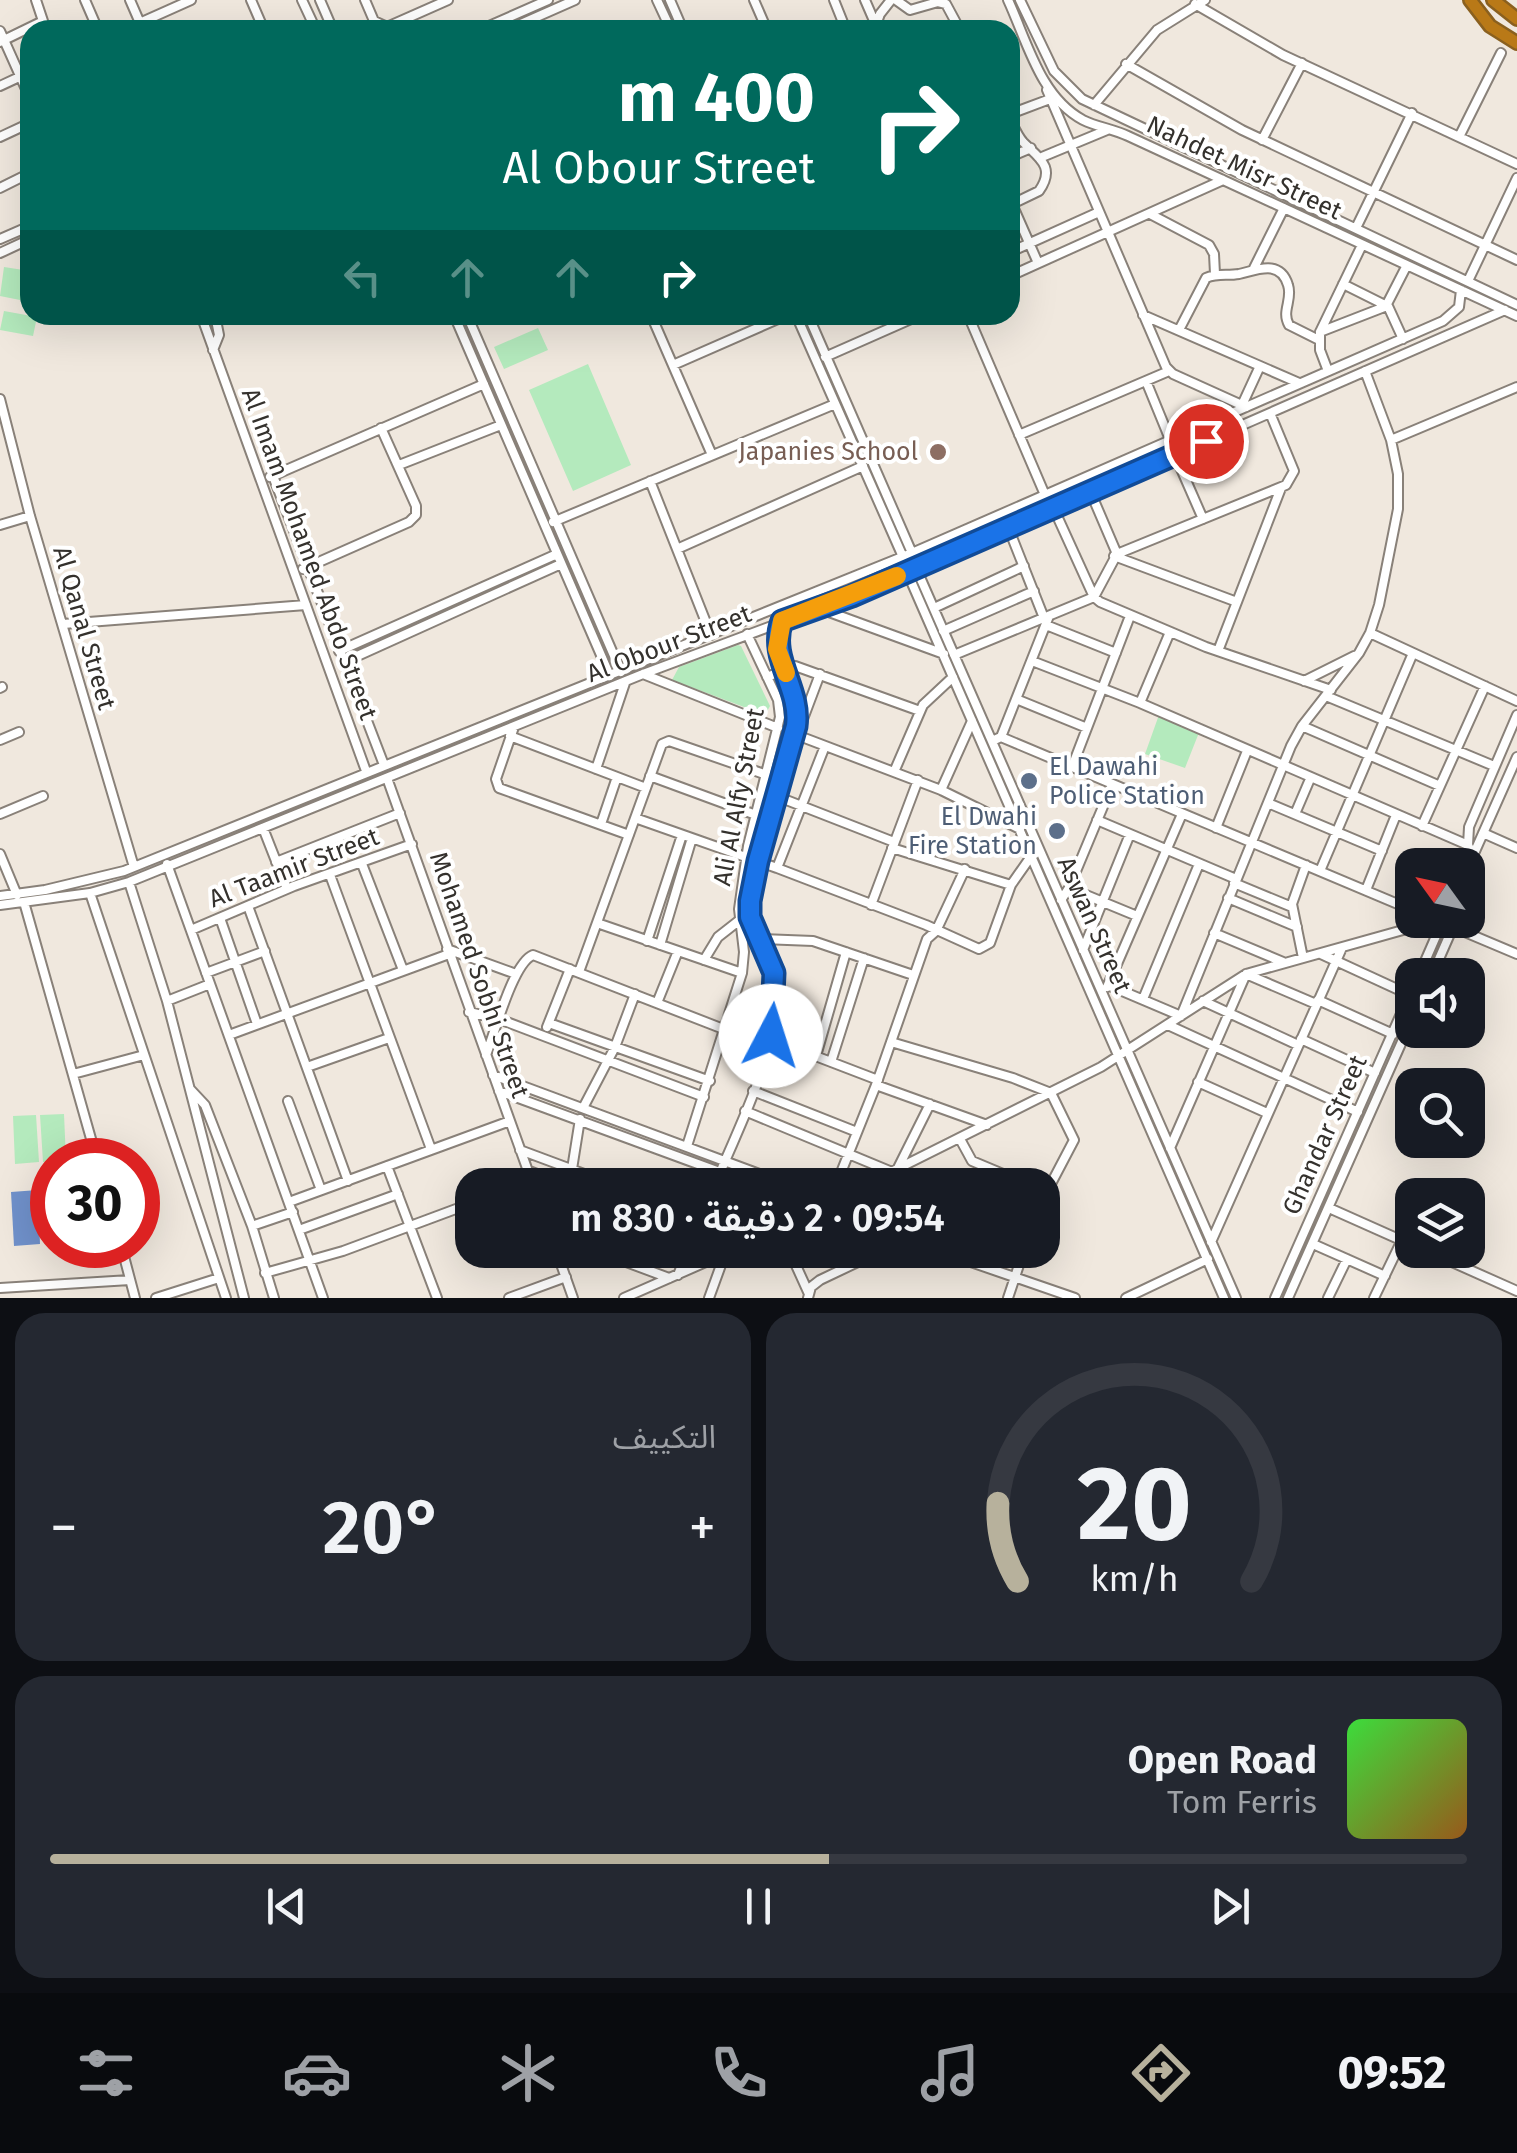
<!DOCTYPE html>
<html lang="ar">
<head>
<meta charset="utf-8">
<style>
  body { margin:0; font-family:"Fira Sans","Noto Sans Arabic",sans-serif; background:#242831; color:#f1f3f6; direction:rtl; height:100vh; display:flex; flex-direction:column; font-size:38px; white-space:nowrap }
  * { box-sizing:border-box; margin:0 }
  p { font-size:32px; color:#9ea1a6 }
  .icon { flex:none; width:55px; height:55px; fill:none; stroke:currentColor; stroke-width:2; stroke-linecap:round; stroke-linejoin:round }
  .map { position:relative; height:1298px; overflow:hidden; direction:ltr }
  .drawer { display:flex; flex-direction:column; gap:15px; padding:15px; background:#0d0f14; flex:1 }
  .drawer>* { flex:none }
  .banner { position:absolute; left:20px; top:20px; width:1000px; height:305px; border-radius:30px; box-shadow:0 10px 40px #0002; direction:rtl; background:#00695c; color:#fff; overflow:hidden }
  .needle { width:65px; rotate:303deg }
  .tools { position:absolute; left:1395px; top:848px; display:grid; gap:20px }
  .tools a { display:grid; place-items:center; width:90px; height:90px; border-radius:20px; background:#171b24; box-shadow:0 10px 40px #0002; font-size:50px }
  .speed { position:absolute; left:30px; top:1138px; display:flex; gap:20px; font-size:50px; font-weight:700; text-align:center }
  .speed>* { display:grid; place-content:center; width:130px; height:130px; border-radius:50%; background:#171b24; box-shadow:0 10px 40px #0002; line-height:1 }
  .speed .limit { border:15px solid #d22; background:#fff; color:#111 }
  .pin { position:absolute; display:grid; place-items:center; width:85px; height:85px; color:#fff; margin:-42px; border:5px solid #fff; border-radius:50%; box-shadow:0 2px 10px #0007 }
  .me { position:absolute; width:110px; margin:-55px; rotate:5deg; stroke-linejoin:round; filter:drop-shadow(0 0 8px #0008) }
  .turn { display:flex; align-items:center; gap:35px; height:210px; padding:0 40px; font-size:45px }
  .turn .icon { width:130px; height:130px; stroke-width:2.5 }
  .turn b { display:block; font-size:70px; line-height:85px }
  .lanes { display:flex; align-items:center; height:95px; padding:0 40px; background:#0003; justify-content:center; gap:50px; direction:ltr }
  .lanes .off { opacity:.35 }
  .big { font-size:75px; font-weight:600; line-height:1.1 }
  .drawer .tile { flex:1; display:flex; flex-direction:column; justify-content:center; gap:15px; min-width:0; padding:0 35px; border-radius:30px; background:#242831 }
  .drawer .dial { align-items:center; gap:0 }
  .dial svg { height:260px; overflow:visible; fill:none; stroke:#363941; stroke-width:7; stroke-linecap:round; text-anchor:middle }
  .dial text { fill:#f1f3f6; stroke:none }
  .song { display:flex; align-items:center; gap:30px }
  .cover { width:120px; height:120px; border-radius:15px; background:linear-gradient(135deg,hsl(120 70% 55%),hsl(30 70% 35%)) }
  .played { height:10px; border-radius:5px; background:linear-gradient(90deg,#b7b19c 55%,#363941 55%) }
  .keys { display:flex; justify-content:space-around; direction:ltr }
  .heat { display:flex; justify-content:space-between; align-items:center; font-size:55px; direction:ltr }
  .drawer .tiles { flex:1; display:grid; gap:15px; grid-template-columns:1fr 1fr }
  .tile:last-child { grid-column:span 2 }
  .trip { position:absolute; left:455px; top:1168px; width:605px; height:100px; border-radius:30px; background:#171b24; box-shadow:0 10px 40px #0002; font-weight:600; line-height:100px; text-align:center; direction:rtl }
  .menu { display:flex; height:160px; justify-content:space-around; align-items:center; background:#090b0e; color:#9ea1a6 }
  .menu .icon { width:70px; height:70px }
  .menu .current { color:#b7b19c }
  .menu b { font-size:45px; color:#f1f3f6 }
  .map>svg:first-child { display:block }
  .green { fill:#b4eabd }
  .water { fill:#7091cb }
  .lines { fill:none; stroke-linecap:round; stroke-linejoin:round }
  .minor-casing { stroke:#898179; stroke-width:12 }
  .highway-casing { stroke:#8a601f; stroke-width:16 }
  .minor { stroke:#fff; stroke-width:8 }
  .highway { stroke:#b97917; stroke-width:11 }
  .route-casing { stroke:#114b97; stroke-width:25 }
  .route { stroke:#1a73e8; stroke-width:18 }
  .slow { stroke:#f59e0b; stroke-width:18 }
  .education-dot { fill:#8d6e63; stroke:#fff; stroke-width:4 }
  .service-dot { fill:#5c6f8a; stroke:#fff; stroke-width:4 }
  .labels { text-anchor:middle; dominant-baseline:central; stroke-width:8; stroke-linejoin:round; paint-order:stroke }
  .street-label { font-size:25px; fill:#34312d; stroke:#fff }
  .education-label { font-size:25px; fill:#785e54; stroke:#fff; text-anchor:end }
  .service-label { font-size:25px; fill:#4e5e75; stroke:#fff; text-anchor:start }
</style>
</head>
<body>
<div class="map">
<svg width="1517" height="1298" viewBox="0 0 1517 1298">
  <rect width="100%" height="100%" fill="#f0e8de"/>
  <!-- green -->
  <path class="green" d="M4 267 30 271V302L0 296Z
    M4 311 37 317 33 336 0 330Z
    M538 328 548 350 504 369 494 347Z
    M588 364 631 465 573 491 529 390Z
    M738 645 741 646 770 706 765 715 672 680 679 667Z
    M1160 712 1200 730 1185 768 1145 754Z
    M64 1114 66 1160 43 1162 40 1115Z
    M36 1115 39 1162 15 1164 13 1116Z"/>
  <!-- water -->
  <path class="water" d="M38 1190 40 1244 14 1246 11 1192Z"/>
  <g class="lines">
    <!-- minor casing -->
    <g class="minor-casing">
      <path id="minor" d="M85 0 98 30
        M130 0 140 23
        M251 0 264 30
        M302 0 316 30
        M320 0 333 30
        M365 0 374 21 387 27 448 0
        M657 0 671 30
        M670 0 683 30
        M754 0 767 30
        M834 0 846 30
        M865 0 878 30
        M896 0 910 10 938 2 946 4 960 30
        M1008 0C1027 41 1040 97 1083 120 1097 127 1113 129 1128 136L1517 316
        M1020 0 1054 71 1082 99 1517 305
        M1195 4 1283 55 1517 164
        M876 25 880 14 891 0
        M124 30 191 0
        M480 30 548 0
        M507 30 575 0
        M0 31 30 98
        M0 42 43 21 36 0
        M1126 64 1242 130 1517 260
        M0 86 30 72
        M1047 90 1166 367 1173 374 1246 407
        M1094 105 1157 30 1205 0
        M1010 114 1050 99
        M1010 119C1014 127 1017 135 1023 142 1039 158 1056 167 1039 191L1010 205
        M1460 135 1501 53
        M0 137 30 123
        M1262 140 1302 63
        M1010 157 1031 148
        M1042 157 1107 130
        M0 188 30 173
        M1012 204 1038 263
        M1150 214 1209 245 1214 254 1215 274
        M1356 228 1412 113
        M0 239 30 226
        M1010 252 1099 212
        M0 253 30 239
        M1254 268 1284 208
        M1010 276 1223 180
        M1468 281 1517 178
        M1343 284 1387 306
        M201 315 366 771
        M454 315 610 676
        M467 315 621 672
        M651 315 712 455
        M796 315 903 557
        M808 315 912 553
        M968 315 1045 495
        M1143 315 1299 383
        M1179 330 1206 278C1217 273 1227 276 1239 274 1257 270 1280 259 1288 285 1293 300 1281 311 1289 325L1319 340
        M1320 332 1387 306
        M1403 339 1387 304 1407 265
        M213 350 219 335 215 315
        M825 357 920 315
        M673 365 787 315
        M1328 371 1320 350V332L1362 245
        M1146 381 1171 442
        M0 399 30 516 134 867
        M1242 405 1260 366
        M1019 435 1169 371
        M1391 440 1517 387
        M1175 455 1203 519
        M399 465 501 425
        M273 476 384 765
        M270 477 484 384
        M650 481 711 635
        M1090 491 1117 554
        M1053 507 1094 597 1100 602 1206 647 1331 690
        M553 522 835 404
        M0 525 30 516
        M1008 527 1044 618
        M677 549 863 466
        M1114 556 1237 602
        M916 568 1236 1298
        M303 569 409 522 416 515V506L381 428
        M907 572 1224 1298
        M818 608 944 654
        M934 608 1024 566
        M63 624 306 605
        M1046 625 1116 653
        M943 631 1034 591
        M1370 633 1517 701
        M339 651 557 554
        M1218 651 1281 488
        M954 655 1094 597 1117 554 1286 485 1294 471 1270 413
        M1032 661 1140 703 1468 845
        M344 662 561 564
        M643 674 778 728
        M767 677 795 666 920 711
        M1304 681 1354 656
        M0 688 2 687
        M1326 696 1494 766
        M1016 699 1087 728
        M1140 703 1170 632
        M1302 726 1440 786
        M514 727 496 779 499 788 629 835
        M800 727 820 674
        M794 734 941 790 1020 829
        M510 736 646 788
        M1001 737 1049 616
        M0 740 19 732
        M992 741 1001 737 1412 910
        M1072 767 1130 616
        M596 769 625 683
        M894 772 923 705 953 677
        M650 776 756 815
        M387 778 533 1185
        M941 790 972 721
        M776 796 894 842
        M1268 803 1382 851
        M0 814 43 796
        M1295 814 1310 779
        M635 818 777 868 926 925 979 949 990 943 1011 885 1032 855
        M1097 820 1236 879
        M601 824 617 777
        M1422 826 1485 686
        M263 828 287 889
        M1216 828 1247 751
        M1483 833 1517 848
        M892 848 1011 885
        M0 854 17 895
        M1473 855 1468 845 1469 827 1517 715
        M276 862 400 813
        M167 864 323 1298
        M362 864 403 970
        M1468 867 1517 757
        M777 868 825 746
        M1320 871 1413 653
        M330 875 431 1149
        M129 882 167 1001 244 1298
        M1234 883 1292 907
        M1069 888 1137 916
        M1366 890 1396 815
        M90 893 226 1298
        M0 896 45 890 124 871 912 553 1443 321 1459 307 1461 290
        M1228 898 1297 927
        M1061 900 1069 888 1112 785
        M24 902 97 1160
        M0 905 90 893 129 882 643 674 852 596 1505 310
        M871 905 918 780
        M248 906 348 1181
        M220 918 257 1024
        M1441 922 1517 954
        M597 923 742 973
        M191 930 294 886 412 844
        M1214 933 1283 962
        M761 939 813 941 913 975
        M647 941 682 835
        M660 945 692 838
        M447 949 516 974
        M1083 950 1130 834
        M1321 954 1410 995
        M1303 958 1292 904 1306 865
        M704 960 718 937 741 919
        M579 972 662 744 669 741 767 775
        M206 973 265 951
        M1419 975 1443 920
        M1432 975 1453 927
        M1108 985 1181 1016 1291 746 1302 726 1359 653 1370 633 1379 605 1398 509V474L1391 440 1365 371
        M1107 987 1182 814
        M1143 999 1199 864
        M1318 1000 1393 1034
        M167 1001 210 984
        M1203 1001 1298 1045
        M657 1003 678 951
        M469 1012 499 1019 704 1097
        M549 1023 710 1081
        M728 1023 771 1037
        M1168 1025 1358 1112
        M547 1027 570 969
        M229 1035 449 954
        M771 1039 878 1080
        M1301 1039 1375 1073
        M891 1042 1013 1078 1051 1093 1074 1140 1042 1201
        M486 1055C495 1032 513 963 533 955L726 1030
        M816 1056 846 952
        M831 1062 864 958
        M307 1067 389 1038
        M73 1074 144 1055
        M493 1075 789 1185
        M1198 1082 1267 1113
        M876 1085 987 1125
        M190 1089 205 1105 252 1226 293 1212
        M499 1091 755 1185
        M753 1091 857 1132
        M288 1101 321 1190
        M583 1108 615 1047 635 994
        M745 1111 892 1172
        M960 1139 972 1161 1003 1174 1004 1185
        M687 1146 742 973 744 952 739 909 748 846 780 717 778 700 747 634
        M1170 1148 1246 974 1316 1004
        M520 1150 614 1185
        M387 1166 437 1298
        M572 1169 580 1119
        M527 1170 566 1185
        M897 1170 930 1104
        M715 1185C740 1122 780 1053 775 983 772 953 749 930 749 901L798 717C796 682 769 655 782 621
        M836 1185 876 1085 927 939 936 931 965 869
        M865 1185 1101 1067 1246 974 1428 923 1442 922
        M289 1202 510 1121
        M1329 1208 1412 1245
        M252 1226 274 1298
        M299 1230 398 1194
        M1211 1242 1341 950
        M1313 1244 1385 1276
        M121 1245 135 1298
        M556 1250 573 1298
        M594 1250 669 1278
        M789 1250 809 1294
        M936 1250 1075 1298
        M1425 1250 1517 1291
        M977 1264 982 1250
        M265 1273 343 1251 472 1203
        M678 1275 688 1250
        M0 1288 130 1280
        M156 1298 219 1278
        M509 1298 566 1277
        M624 1298 733 1250
        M709 1298 725 1254
        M808 1298 811 1287 820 1280 883 1250
        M1008 1298 1024 1250
        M1126 1298 1208 1259
        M1275 1298 1412 989
        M1288 1298 1412 1019
        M1328 1298 1347 1259
        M1374 1298 1402 1240"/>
    </g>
    <!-- highway casing -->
    <g class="highway-casing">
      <path id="highway" d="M1470 0 1490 26 1517 43
        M1493 0 1517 19"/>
    </g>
    <!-- minor -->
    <use href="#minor" class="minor"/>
    <!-- highway -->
    <use href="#highway" class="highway"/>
  </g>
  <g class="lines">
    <!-- route casing -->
    <g class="route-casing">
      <path id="route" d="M771 1036 774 973 750 917V901L758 861 796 726C801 688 768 658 782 621L852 596 1206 441"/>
    </g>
    <!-- route -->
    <use href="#route" class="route"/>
    <!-- slow -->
    <path class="slow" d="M786 673 777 649 782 621 897 576"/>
  </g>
  <!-- markers -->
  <circle class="education-dot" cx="938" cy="452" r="10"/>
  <g class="service-dot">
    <circle cx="1029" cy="781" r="10"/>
    <circle cx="1057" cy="831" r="10"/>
  </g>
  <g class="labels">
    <!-- street labels -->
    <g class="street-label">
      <text transform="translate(1244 168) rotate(25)">Nahdet Misr Street</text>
      <text transform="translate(309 554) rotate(70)">Al Imam Mohamed Abdo Street</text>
      <text transform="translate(84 628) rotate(74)">Al Qanal Street</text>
      <text transform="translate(669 644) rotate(-21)">Al Obour Street</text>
      <text transform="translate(739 797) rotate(-79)">Ali Al Alfy Street</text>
      <text transform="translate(294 868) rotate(-21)">Al Taamir Street</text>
      <text transform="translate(1094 925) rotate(66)">Aswan Street</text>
      <text transform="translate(479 975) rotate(71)">Mohamed Sobhi Street</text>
      <text transform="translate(1325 1135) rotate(-66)">Ghandar Street</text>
    </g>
    <!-- education labels -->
    <g class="education-label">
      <text x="918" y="452">Japanies School</text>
    </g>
    <!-- service labels -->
    <g class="service-label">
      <text x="1049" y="767">El Dawahi<tspan x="1049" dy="29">Police Station</tspan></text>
      <text x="1037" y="817" text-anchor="end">El Dwahi<tspan x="1037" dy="29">Fire Station</tspan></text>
    </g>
  </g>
</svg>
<div class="tools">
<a><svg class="needle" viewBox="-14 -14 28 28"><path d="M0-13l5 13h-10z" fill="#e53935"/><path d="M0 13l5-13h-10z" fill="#9ea1a6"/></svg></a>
<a><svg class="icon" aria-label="sound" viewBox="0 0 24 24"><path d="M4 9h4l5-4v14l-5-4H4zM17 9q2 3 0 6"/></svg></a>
<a><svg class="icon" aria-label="search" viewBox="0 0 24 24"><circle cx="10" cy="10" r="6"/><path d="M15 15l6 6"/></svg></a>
<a><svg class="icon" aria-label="layers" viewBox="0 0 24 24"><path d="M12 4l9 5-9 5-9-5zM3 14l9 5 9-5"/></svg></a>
</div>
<div class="speed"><div class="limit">30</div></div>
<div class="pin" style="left:1206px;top:441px;background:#d93025"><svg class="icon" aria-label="arrive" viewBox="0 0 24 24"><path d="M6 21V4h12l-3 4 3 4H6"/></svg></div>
<svg class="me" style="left:771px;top:1036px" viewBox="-20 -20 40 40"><circle r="19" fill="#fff"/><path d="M0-13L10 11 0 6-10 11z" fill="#1a73e8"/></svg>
<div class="trip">09:54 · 2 دقيقة · 830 m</div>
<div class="banner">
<div class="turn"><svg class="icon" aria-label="right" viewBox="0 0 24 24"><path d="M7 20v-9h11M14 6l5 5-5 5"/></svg><div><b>400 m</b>Al Obour Street</div></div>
<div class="lanes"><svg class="icon off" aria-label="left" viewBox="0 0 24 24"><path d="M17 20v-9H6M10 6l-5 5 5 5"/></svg><svg class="icon off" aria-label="ahead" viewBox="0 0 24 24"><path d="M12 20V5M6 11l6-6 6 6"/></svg><svg class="icon off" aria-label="ahead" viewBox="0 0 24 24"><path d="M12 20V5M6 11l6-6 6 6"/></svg><svg class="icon" aria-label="right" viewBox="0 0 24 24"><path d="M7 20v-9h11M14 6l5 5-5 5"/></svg></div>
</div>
</div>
<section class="drawer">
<div class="tiles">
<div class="tile dial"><svg viewBox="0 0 100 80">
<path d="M14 69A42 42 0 1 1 86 69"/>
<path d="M14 69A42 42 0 0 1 8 45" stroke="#b7b19c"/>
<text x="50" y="56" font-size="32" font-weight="700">20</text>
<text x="50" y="72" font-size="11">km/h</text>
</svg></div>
<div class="tile"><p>التكييف</p>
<div class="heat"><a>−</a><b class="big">20°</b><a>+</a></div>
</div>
<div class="tile">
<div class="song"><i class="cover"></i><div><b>Open Road</b><p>Tom Ferris</p></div></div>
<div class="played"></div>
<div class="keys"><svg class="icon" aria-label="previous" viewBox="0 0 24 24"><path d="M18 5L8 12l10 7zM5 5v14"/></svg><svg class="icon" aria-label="pause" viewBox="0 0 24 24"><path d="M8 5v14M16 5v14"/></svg><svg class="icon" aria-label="next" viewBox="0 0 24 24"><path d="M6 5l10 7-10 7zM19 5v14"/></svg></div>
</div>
</div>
</section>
<nav class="menu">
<b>09:52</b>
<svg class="icon current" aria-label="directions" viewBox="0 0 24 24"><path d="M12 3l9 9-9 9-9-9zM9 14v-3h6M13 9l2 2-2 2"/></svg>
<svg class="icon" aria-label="music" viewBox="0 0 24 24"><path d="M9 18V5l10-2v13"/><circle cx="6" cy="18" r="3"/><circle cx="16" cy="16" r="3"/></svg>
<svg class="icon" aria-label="phone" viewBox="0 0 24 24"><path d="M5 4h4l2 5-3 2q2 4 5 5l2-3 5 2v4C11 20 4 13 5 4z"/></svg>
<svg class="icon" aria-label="climate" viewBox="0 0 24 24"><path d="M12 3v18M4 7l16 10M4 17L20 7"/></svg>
<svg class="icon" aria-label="car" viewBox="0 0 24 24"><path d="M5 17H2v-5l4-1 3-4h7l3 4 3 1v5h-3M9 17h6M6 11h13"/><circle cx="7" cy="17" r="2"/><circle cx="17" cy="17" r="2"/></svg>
<svg class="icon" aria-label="filters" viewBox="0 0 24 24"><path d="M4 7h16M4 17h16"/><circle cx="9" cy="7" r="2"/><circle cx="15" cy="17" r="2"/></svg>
</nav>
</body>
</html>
